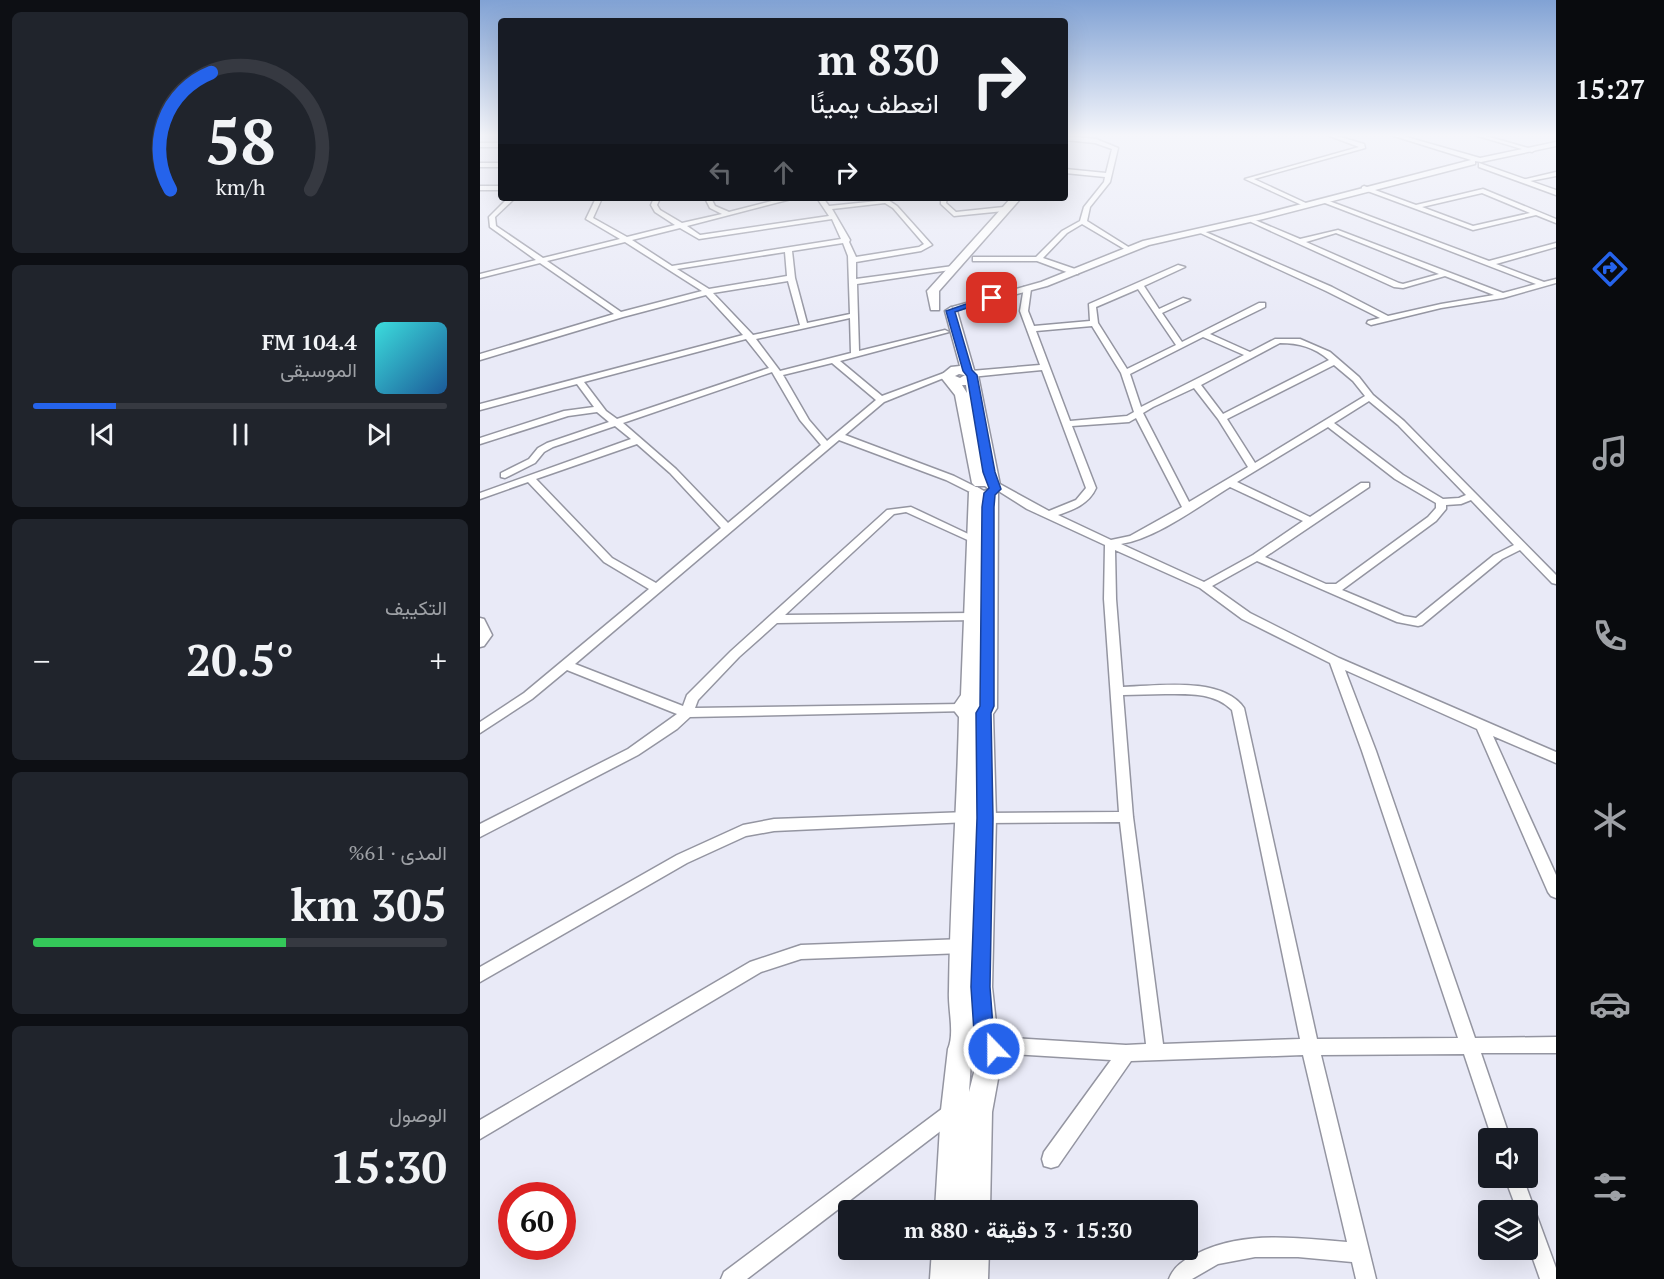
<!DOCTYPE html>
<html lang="ar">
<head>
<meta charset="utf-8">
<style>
  body { margin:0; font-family:"PT Serif",Vazirmatn,serif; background:#20242c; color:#f1f3f6; direction:rtl; height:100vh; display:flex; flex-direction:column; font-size:22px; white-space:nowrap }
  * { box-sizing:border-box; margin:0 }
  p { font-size:20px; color:#9ea1a6 }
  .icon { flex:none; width:33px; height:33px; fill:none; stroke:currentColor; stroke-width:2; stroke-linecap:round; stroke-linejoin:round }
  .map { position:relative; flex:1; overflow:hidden; direction:ltr }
  .sheet { display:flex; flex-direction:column; gap:12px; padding:12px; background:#0d0f14; width:480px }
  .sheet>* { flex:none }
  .top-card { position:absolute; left:18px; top:18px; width:570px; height:183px; border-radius:6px; box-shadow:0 6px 24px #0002; direction:rtl; background:#171b24; color:#f1f3f6; overflow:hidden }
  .fabs { position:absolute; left:998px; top:1128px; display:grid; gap:12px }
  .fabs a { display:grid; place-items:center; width:60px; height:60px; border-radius:6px; background:#171b24; box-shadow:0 6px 24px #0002; font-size:30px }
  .speed { position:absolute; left:18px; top:1182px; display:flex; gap:12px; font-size:30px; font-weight:700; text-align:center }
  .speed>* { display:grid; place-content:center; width:78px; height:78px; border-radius:50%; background:#171b24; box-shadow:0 6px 24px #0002; line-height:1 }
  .speed .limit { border:9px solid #d22; background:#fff; color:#111 }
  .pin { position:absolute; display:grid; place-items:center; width:51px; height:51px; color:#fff; margin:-26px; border-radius:12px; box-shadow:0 3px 9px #0006 }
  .me { position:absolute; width:66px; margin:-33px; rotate:338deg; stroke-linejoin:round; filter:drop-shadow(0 0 4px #0008) }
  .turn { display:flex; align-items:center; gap:21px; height:126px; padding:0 30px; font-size:27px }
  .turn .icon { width:78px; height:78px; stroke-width:2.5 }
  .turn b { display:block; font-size:42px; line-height:51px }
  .lanes { display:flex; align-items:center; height:57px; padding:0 30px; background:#0003; justify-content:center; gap:30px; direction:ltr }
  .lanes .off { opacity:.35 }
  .big { font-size:45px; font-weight:700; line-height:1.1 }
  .sheet .widget { flex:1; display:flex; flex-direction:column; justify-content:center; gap:9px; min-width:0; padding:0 21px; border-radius:9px; background:#20242c }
  .sheet .dial { align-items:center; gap:0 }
  .dial svg { height:156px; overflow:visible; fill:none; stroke:#363941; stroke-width:7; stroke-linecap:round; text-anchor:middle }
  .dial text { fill:#f1f3f6; stroke:none }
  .song { display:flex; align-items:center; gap:18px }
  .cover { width:72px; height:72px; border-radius:9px; background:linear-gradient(135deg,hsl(180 70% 55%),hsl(210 70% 35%)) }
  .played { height:6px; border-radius:3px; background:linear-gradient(90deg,#2563eb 20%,#363941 20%) }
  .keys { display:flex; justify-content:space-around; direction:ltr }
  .heat { display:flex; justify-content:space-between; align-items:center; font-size:33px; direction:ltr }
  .charge { height:9px; border-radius:4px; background:linear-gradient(90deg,#34c759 61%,#363941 0) }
  .trip { position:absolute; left:358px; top:1200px; width:360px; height:60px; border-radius:6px; background:#171b24; box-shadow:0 6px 24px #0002; font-weight:700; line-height:60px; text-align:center; direction:rtl }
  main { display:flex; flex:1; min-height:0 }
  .tabs { display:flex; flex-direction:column; width:108px; justify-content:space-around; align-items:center; background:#090b0e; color:#9ea1a6 }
  .tabs .icon { width:42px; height:42px }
  .tabs .on { color:#2563eb }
  .tabs b { font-size:27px; color:#f1f3f6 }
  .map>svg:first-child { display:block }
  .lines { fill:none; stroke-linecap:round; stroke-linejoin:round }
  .minor-casing { stroke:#9495a1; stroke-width:3 }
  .tertiary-casing { stroke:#9495a1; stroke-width:3 }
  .primary-casing { stroke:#9495a1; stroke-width:3 }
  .minor { fill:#fff; fill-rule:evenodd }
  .tertiary { fill:#fff; fill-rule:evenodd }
  .primary { fill:#fff; fill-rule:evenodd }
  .route { fill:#2563eb; stroke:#184099; stroke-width:1.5 }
</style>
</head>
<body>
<main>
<nav class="tabs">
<b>15:27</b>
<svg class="icon on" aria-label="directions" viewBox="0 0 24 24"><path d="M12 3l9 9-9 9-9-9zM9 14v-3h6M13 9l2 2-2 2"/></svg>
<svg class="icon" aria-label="music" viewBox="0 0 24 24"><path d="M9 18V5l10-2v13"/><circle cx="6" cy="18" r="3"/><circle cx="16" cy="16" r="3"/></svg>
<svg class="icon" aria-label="phone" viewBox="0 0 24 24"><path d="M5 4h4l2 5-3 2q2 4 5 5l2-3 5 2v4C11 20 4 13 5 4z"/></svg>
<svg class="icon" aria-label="climate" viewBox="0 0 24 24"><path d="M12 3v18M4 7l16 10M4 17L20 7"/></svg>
<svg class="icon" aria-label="car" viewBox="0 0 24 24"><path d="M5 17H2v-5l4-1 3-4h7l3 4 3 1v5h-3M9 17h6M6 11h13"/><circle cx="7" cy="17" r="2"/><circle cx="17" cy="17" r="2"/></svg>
<svg class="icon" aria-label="filters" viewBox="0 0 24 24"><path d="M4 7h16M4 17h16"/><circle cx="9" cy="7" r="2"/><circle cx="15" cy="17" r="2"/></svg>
</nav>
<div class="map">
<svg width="1076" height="1279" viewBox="0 0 1076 1279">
  <rect width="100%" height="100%" fill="#e9eaf7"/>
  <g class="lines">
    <!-- minor casing -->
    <g class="minor-casing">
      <path id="minor" d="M585 136 616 139 638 148 630 182 610 207 607 221 650 248V250H646L602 224 587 233 563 258 598 270V274H592L557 261H493V257H556L582 231 600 221 604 207 624 182 625 177 585 173V169L626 173 632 149 615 143 585 140Z
        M850 136H857L884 144 885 148 774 179 828 204V206H824L765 179 879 147Z
        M998 136H1006L1055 150 1052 152Z
        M0 143H21V147H0Z
        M1076 172V176L1045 182 1042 180Z
        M0 186H21V190H0Z
        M884 186 936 205 1003 189 1076 219V223L1056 215 993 230 882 189V187ZM1002 193 1050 213 993 226 942 207Z
        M28 198H35L15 217 16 226 63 258 140 239 106 219 116 198H122L113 218 147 237 195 225 175 212 171 205 174 198H180L177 205 180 210 202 223 242 214 230 208 225 198H231L235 206 249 212 304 198H315L207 226 220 235 349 216 337 198H343L349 206 408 200 417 206 452 245 441 251 376 262V279L473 266 474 268 470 270 377 284 379 351 465 330 469 332 360 361 402 396 464 373 471 375 404 402 365 435 474 476 500 489V493H492L466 480 359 440 95 664 203 706 207 695 251 651 407 510 431 507 501 540 496 543 492 542 426 512 414 514 305 615 492 613 496 614 498 617 496 620 297 623 259 657 218 700 215 708 482 704 487 705 488 708 487 711 210 717 197 729 158 755 0 837V824L148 749 197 714 87 670 52 699 0 733V722L44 693 169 589 124 562 48 482 0 499V493L151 439 135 426 73 447 64 452 55 463 25 478 21 477V473L49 459 58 448 67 443 129 422 117 412 88 416 0 444V438L84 411 114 407 97 384 0 410V404L263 335 226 295 143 317 0 360V354L134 314 60 263 0 278V274L56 260 10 227 9 217ZM405 203 413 208 444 244 439 247 376 257 369 242 370 240 352 209ZM352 219 361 239 192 266 152 240 200 228 219 239ZM145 242 222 291 141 312 67 261ZM363 243 368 256 370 314 327 323 315 278 312 251ZM305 252 307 276 229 289 197 269ZM308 281 320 325 273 335 233 293ZM370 318 371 353 300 371 276 339ZM266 339 289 368 137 419 126 411 104 382ZM352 363 396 400 347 441 329 420 303 375ZM292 372 320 420 341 445 248 523 196 469 143 423ZM157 444 190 473 241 528 176 583 132 558 56 479Z
        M461 198H467L466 203 476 212 524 207 527 209 524 211 474 216 461 204Z
        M845 201H849L1009 261 1076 243V247L1016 264 1064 282 1076 279V283L1023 298 961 308 891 325 887 323 888 321 900 318 846 291 716 231 721 230 852 287 908 316 961 304 1014 295 965 276 923 288 914 287 771 222V220H775L820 239 858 230 1023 293 1056 284 845 203ZM856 233 959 274 923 284 919 283 826 242Z
        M698 265 705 267 664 286 679 309 703 298 710 300 682 313 702 342 779 303H785V307L730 334 770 352 795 339H820L850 352 879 377 893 395 924 421 1076 575V584L1072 583 1040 550 1022 559 942 625 938 626 917 622 777 561 732 586 770 613 859 658 1076 752V763L1013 736 1076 875V898L1071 896 1068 892 997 729 865 670 896 751 995 1038 1076 1037V1053H1001L1030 1138H1012L984 1054 841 1055 896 1279H876L872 1262 818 1257H775L738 1264 712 1279H689C694 1266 704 1260 716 1254 764 1230 815 1238 867 1242L823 1055 651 1061 578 1166 571 1168 564 1166 562 1159 564 1152 631 1060 514 1053 508 1051 505 1045 508 1039 514 1037 646 1045 666 1044 640 822 505 823 500 822 498 818 500 814 505 813 639 812 624 599 625 545 547 509 509 485 510 483H518L569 511 596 500 606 488 562 370 491 377 487 374 491 371 560 365 540 311 544 287 551 289 548 311 554 326 610 321 609 304ZM658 289 696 345 647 369 618 323 616 307ZM612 326 641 373 654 412 647 416 590 421 556 331ZM723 337 764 355 661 407 650 374ZM800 343C819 343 834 347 849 360L743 414 721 385ZM854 365 873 381 885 396 775 463 747 419ZM714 388 738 419 768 467 709 502 663 413 673 407ZM889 401 918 425 986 495 979 498 963 499 923 475 854 423ZM656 418 702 507 650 536 631 540 578 515C593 510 609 504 616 488L592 426 649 422ZM848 427 915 479 956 503V508L948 517 856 584H846L785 557 889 487V483H881L830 517 757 482ZM750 487 823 521 773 555 724 582 641 544C677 538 719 506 750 487ZM991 500 1034 545 1014 555 936 618 924 616 862 590 956 521 966 509V505L981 504ZM635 550 720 588 762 619 850 663 882 751 978 1038 837 1039 764 708C742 676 677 686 643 687L636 599ZM685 694C708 694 734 692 752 710L820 1039 683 1044 653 817 643 695Z
        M0 618 4 619 12 635 4 646 0 647Z
        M488 812 493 813 495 817 493 821 488 822 294 831 266 836 207 863 0 982V967L197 855 263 825 294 819Z
        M484 939 490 941 492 946 490 951 484 953 321 959 281 972 0 1139V1120L270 962 321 945Z
        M473 1102 479 1105 482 1111 479 1117 267 1279H241L244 1272 467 1105Z
        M1025 1178H1043L1076 1268V1279H1060L1047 1242V1210H1037Z"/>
    </g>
    <!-- tertiary casing -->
    <g class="tertiary-casing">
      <path id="tertiary" d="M914 136H923L1000 158 1076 142V146L1001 162 995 161V164L783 219 669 245 567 286 477 310 472 307 561 282 663 241 779 215 991 160Z
        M0 163H21V167H0Z
        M999 163 1076 190V195L999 167Z"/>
    </g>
    <!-- primary casing -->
    <g class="primary-casing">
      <path id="primary" d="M531 198H541L459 291V310H451L447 291 449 289Z
        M471 307 477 311 494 370 498 375 520 485 513 489 518 493 517 708 513 714 516 818 512 987 517 1032 513 1040 504 1044 495 1040 492 1046 489 1092 500 1049 509 1045 518 1049 522 1057 512 1112 510 1210H455L461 1110 468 1049C475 1033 468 1010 469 991 470 900 477 809 479 717L472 708 481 695 489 492 497 487 504 491 509 489 505 486H495L492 483 475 395 460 376 471 367 480 366 465 311ZM479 374 484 375H485L480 378 475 376ZM482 385H486L487 393Z
        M452 1250H509L508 1279H450Z"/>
    </g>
    <!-- minor -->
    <use href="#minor" class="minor"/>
    <!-- tertiary -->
    <use href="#tertiary" class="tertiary"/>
    <!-- primary -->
    <use href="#primary" class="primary"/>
  </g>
  <!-- sky -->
  <linearGradient id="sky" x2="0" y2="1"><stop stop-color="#81a2d4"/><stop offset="0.43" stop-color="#f5f6fb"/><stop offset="1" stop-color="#f5f6fb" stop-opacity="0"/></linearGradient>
  <rect width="1076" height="315" fill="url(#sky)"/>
  <!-- route -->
  <path class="route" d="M509 296 516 298 475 312 492 370 497 375 515 472 521 489 515 495 514 507V706L511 713 513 818 510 987 513 1027 518 1030 524 1049 521 1056 514 1058 507 1056 502 1042 494 1032 491 987 497 818 496 713 500 706 502 507 504 493 509 488 503 472 487 376 483 371 466 311Z"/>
</svg>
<div class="fabs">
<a><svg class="icon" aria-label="sound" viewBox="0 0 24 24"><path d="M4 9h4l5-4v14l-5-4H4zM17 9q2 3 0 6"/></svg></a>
<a><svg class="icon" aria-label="layers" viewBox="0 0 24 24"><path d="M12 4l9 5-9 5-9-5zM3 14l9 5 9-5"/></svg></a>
</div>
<div class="speed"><div class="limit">60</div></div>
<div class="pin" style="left:512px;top:298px;background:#d93025"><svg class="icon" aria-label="arrive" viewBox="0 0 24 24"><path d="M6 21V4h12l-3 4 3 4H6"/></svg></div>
<svg class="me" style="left:514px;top:1049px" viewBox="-20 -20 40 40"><circle r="17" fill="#2563eb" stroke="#fff" stroke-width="3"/><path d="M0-11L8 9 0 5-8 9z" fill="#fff"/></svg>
<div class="trip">15:30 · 3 دقيقة · 880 m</div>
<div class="top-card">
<div class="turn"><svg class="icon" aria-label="right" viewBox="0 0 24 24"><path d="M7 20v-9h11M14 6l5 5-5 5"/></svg><div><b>830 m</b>انعطف يمينًا</div></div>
<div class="lanes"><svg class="icon off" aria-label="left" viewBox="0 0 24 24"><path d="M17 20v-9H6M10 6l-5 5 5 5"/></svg><svg class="icon off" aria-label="ahead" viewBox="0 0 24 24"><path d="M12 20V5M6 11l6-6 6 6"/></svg><svg class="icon" aria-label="right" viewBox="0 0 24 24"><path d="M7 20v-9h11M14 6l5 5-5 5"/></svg></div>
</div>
</div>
<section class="sheet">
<div class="widget dial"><svg viewBox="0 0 100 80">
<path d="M14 69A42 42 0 1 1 86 69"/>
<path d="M14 69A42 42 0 0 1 35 9" stroke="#2563eb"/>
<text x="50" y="56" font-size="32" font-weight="700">58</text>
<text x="50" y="72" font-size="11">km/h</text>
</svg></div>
<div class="widget">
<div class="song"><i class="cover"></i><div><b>104.4 FM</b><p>الموسيقى</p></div></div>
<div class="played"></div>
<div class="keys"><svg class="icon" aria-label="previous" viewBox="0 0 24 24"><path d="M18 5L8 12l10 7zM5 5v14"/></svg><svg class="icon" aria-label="pause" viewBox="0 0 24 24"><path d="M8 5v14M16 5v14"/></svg><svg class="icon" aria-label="next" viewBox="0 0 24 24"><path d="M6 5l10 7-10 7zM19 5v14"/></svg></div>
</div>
<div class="widget"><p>التكييف</p>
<div class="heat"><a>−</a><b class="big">20.5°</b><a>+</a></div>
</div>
<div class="widget"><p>المدى · 61%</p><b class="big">305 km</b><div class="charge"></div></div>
<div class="widget"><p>الوصول</p><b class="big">15:30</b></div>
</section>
</main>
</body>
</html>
